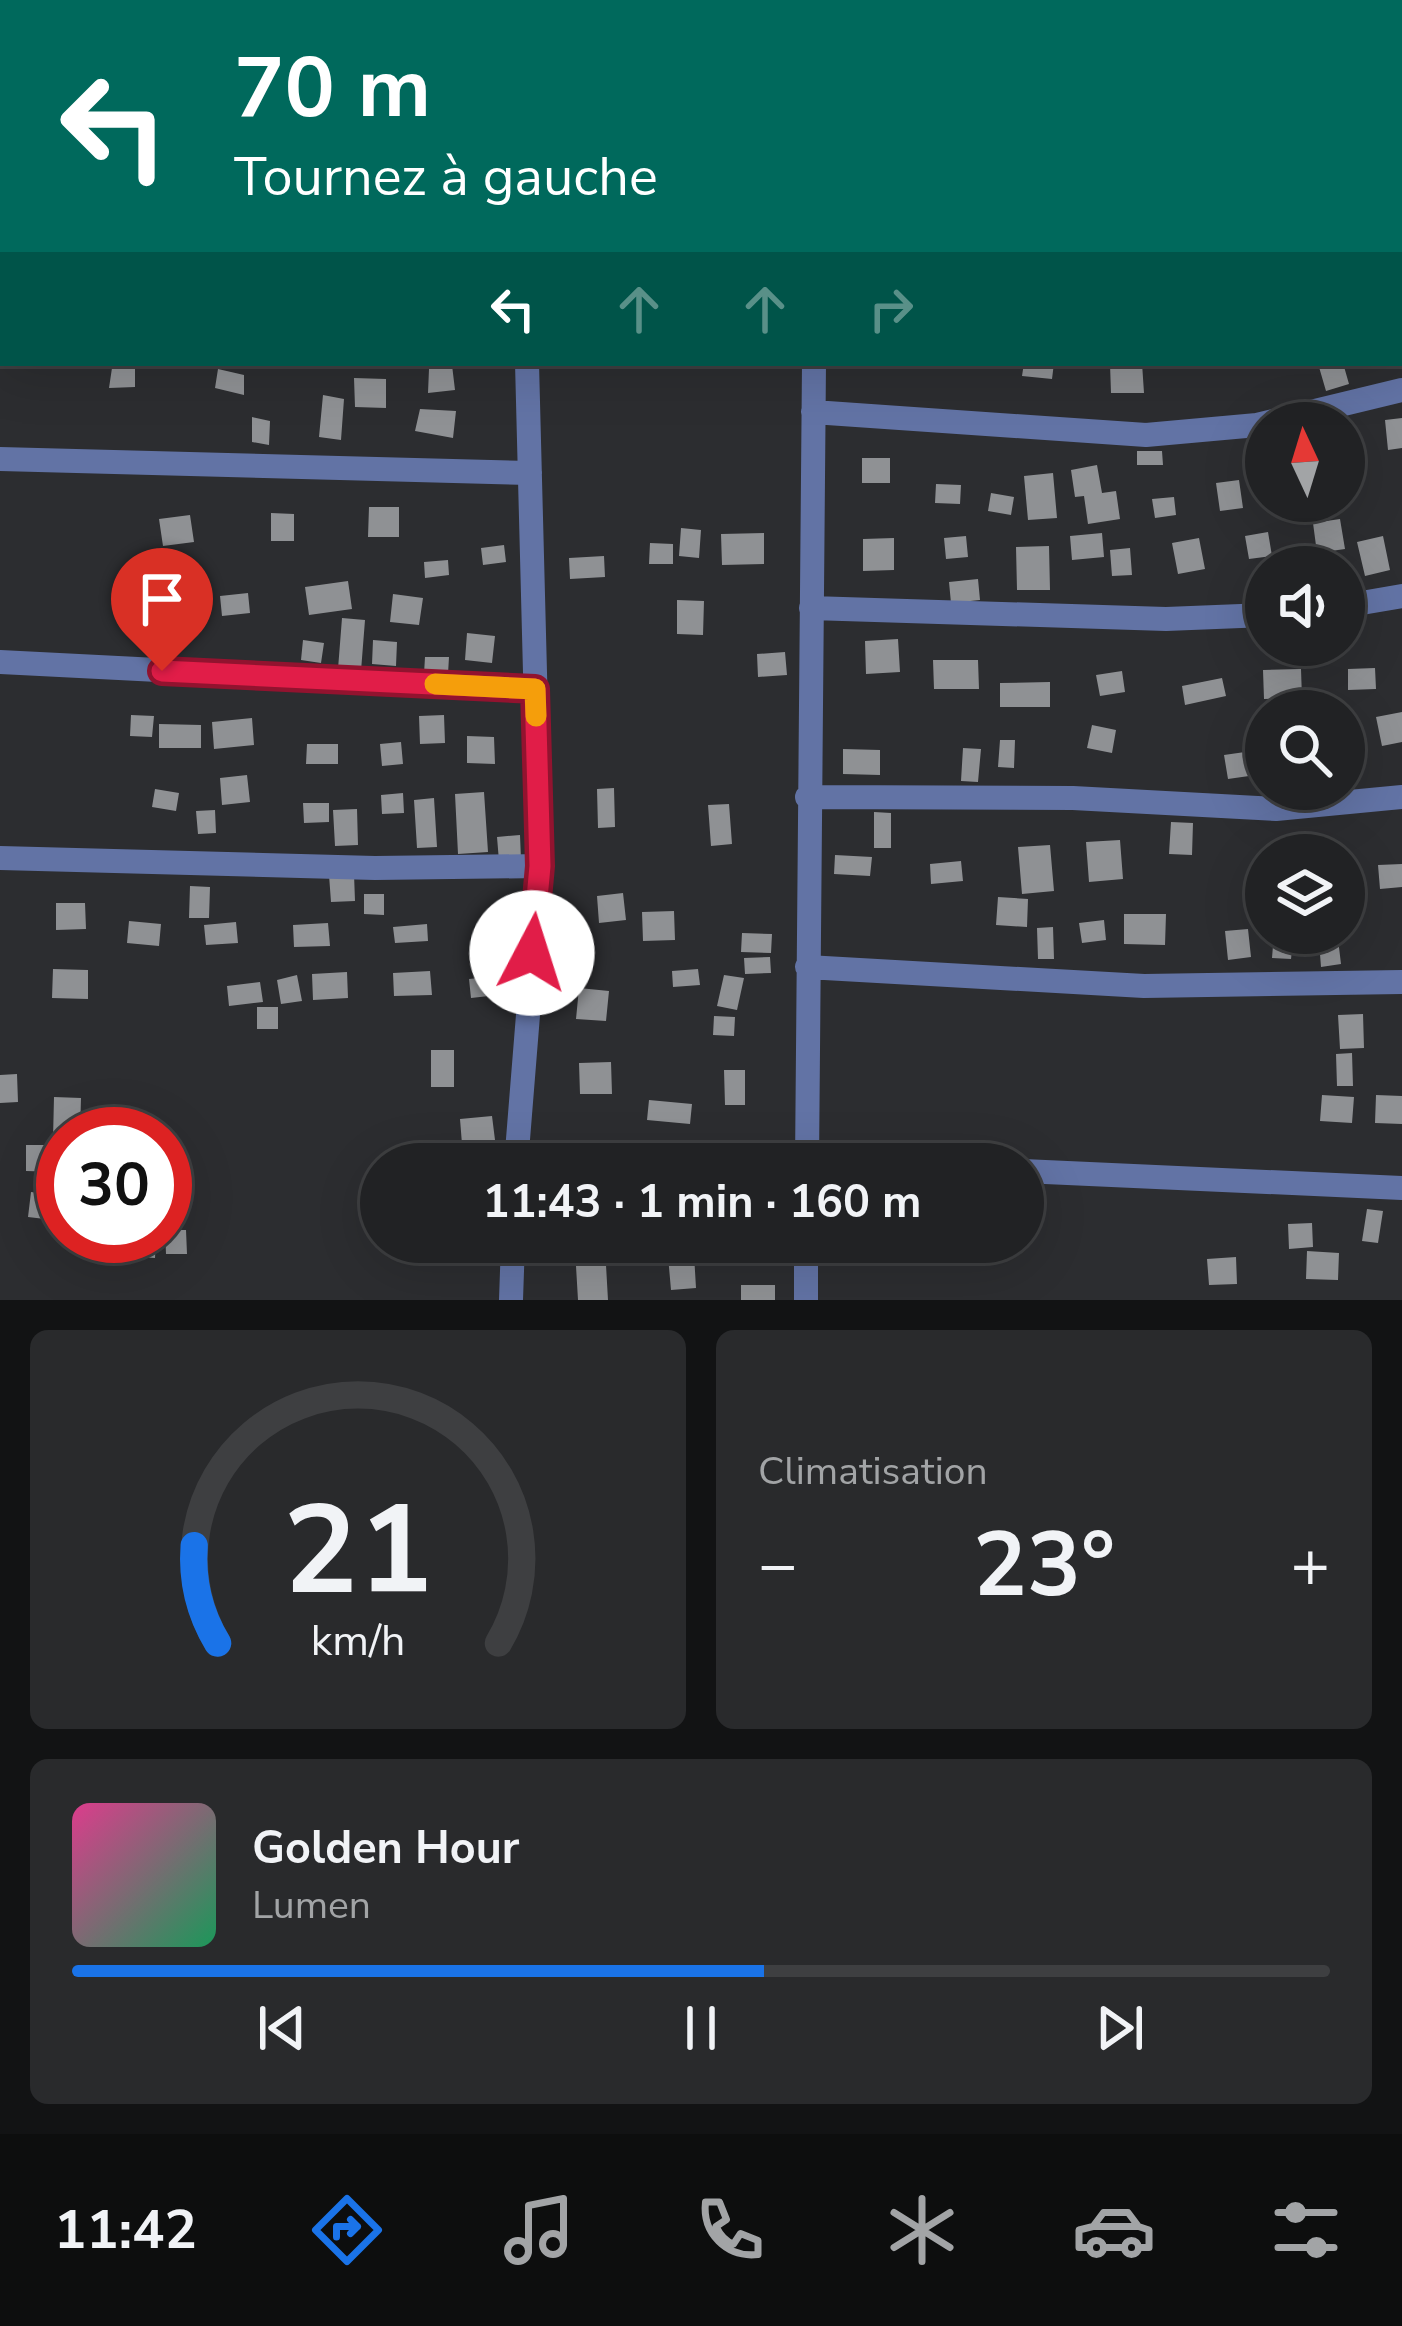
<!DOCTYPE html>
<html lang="fr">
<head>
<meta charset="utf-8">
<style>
  body { margin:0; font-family:"Nunito Sans",sans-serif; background:#292a2c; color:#f1f3f6; height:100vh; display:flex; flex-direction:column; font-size:45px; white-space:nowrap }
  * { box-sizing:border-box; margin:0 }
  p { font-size:39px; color:#a2a4a6 }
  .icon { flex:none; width:66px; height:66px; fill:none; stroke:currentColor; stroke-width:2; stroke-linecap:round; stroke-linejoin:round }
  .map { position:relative; height:1300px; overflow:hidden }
  .sheet { display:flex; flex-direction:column; gap:30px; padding:30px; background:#121314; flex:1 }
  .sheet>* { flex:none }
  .banner { position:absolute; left:0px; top:0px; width:1404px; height:366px; box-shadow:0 12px 48px #0002,0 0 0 3px #3e3f41; background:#00695c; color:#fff; overflow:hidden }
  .needle { width:78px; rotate:356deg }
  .tools { position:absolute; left:1245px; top:402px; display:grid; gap:24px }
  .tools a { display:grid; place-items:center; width:120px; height:120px; border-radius:50%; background:#212224; box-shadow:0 12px 48px #0002,0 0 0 3px #3e3f41; font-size:60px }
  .speed { position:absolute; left:36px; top:1107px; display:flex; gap:24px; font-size:60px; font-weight:700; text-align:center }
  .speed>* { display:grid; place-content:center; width:156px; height:156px; border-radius:50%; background:#212224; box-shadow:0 12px 48px #0002,0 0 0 3px #3e3f41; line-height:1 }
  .speed .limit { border:18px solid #d22; background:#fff; color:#111 }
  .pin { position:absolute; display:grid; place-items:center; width:102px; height:102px; color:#fff; margin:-123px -51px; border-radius:50% 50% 50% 0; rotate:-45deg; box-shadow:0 0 12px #0007 }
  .pin .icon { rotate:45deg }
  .me { position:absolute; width:132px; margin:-66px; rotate:5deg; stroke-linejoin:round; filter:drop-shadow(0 0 9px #0008) }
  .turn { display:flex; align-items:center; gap:42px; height:252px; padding:0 36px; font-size:54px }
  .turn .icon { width:156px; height:156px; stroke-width:2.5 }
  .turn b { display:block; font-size:84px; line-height:102px }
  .lanes { display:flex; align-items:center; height:114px; padding:0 36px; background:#0003; justify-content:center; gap:60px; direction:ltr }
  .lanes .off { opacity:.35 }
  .big { font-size:90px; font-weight:700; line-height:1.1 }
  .sheet .tile { flex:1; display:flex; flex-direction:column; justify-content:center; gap:18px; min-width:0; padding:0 42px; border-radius:18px; background:#292a2c }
  .sheet .dial { align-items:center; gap:0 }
  .dial svg { height:312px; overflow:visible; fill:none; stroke:#3e3f41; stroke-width:7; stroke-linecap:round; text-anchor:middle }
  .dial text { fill:#f1f3f6; stroke:none }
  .song { display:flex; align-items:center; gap:36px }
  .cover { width:144px; height:144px; border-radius:18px; background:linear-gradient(135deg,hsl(330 70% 55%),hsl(150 70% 35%)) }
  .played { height:12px; border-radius:6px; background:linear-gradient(90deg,#1a73e8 55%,#3e3f41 55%) }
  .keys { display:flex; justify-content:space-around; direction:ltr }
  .heat { display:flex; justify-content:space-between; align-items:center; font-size:66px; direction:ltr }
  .sheet .tiles { flex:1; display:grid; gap:30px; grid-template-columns:1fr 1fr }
  .tile:last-child { grid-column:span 2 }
  .trip { position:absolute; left:360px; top:1143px; width:684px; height:120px; border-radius:60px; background:#212224; box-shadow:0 12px 48px #0002,0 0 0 3px #3e3f41; font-weight:700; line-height:120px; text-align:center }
  .tabs { display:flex; height:192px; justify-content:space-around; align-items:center; background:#0d0e0e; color:#a2a4a6 }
  .tabs .icon { width:84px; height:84px }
  .tabs .selected { color:#1a73e8 }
  .tabs b { font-size:54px; color:#f1f3f6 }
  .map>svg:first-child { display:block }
  .building { fill:#8f9194 }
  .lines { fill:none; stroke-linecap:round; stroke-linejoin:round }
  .minor { stroke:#6273a5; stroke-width:24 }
  .route-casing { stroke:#92132f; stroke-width:30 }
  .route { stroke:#e11d48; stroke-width:21 }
  .slow { stroke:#f59e0b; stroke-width:21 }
</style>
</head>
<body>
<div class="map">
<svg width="1402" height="1300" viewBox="0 0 1402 1300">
  <rect width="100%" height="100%" fill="#2c2d30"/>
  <!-- building -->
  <path class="building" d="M1024 363H1054L1052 379 1022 376Z
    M1142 363 1144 393H1111L1110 364Z
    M1343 363 1349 384 1326 391 1319 367Z
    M135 365V387L109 388 112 368Z
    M452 365 455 390 428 393 429 369Z
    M218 369 244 375V395L215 388Z
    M354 378 386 379V408L355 407Z
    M323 395 344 399 341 440 319 437Z
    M420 409 456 411 453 438 415 431Z
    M252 417 270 421 269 445 252 442Z
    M1402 418V448L1388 450 1385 420Z
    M1351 432 1363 461 1344 468V434Z
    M1137 451H1162L1163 465H1137Z
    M862 458H890V483H862Z
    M1097 465 1102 493 1116 491 1120 519 1088 524 1084 496 1075 497 1071 470Z
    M1053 473 1057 518 1028 520 1024 476Z
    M1239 480 1243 508 1220 511 1216 483Z
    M936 484 961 485 960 504 935 503Z
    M991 493 1014 497 1011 515 988 511Z
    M1174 497 1176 515 1155 518 1152 499Z
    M369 507H399V537H368Z
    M271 513 294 514V541H271Z
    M190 515 194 542 163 546 159 519Z
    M1340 519 1345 549 1317 553 1313 523Z
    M681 528 701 530 699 558 679 556Z
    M1268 532 1272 556 1249 559 1245 536Z
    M764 533V564L722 565 721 534Z
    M1102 533 1104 557 1072 560 1070 536Z
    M966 536 968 557 946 559 944 538Z
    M1383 536 1390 570 1365 576 1357 542Z
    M894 538V570L863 571V539Z
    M1199 538 1205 569 1178 574 1172 543Z
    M650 543 673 544V564H649Z
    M504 545 506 562 483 565 481 548Z
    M1049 546 1050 590H1017L1016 547Z
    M1130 548 1132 575 1112 576 1110 550Z
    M604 556 605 577 570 579 569 558Z
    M448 560 449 575 425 578 424 562Z
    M178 579 180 602 149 605 147 582Z
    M978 579 980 600 951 603 949 582Z
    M348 581 352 609 309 615 305 587Z
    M248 593 250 613 222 616 220 596Z
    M393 594 423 598 419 625 390 622Z
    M677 600 704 601 703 635 677 634Z
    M342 618 365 620 361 671 338 669Z
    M467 633 495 636 492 663 465 660Z
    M898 639 900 672 866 674 865 641Z
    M303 640 324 643 321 663 301 660Z
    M373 640 397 642 396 666 372 664Z
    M785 652 787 675 758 677 757 654Z
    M425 657H449L448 674H424Z
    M933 660H978L979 689H934Z
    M1375 668 1376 689 1348 690V669Z
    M1301 669 1302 698 1264 699 1263 670Z
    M1122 671 1125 692 1100 696 1096 675Z
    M1222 678 1226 696 1185 705 1182 686Z
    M1050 682V707H1000V683Z
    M1402 712V742L1382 746 1376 717Z
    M131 715 154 716 152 737 130 736Z
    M444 715 445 743 420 744 419 716Z
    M252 718 254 745 214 749 212 722Z
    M159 724 201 725V748H159Z
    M1092 725 1116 730 1112 753 1087 748Z
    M467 736 494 737 495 764 467 763Z
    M1000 740H1015L1014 768 998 767Z
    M401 742 403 764 382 766 380 744Z
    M307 744H338V764H306Z
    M963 748 981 749 978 782 961 781Z
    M843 749 880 750V775L843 774Z
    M1245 752 1249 776 1228 779 1224 755Z
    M247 775 250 802 222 805 220 778Z
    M614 788 615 827 598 828 597 789Z
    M155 789 179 793 176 811 152 807Z
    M484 792 488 852 458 854 455 794Z
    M403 793 404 813 382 814 381 795Z
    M434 798 437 847 417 848 414 800Z
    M303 803H329V822L304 823Z
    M729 804 732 844 711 846 708 805Z
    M357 809 358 845 335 846 333 810Z
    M215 810 216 833 198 834 196 811Z
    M874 812 891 813V848H874Z
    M1171 822 1193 823 1192 855 1169 854Z
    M520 835 521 860 499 861 497 837Z
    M1120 840 1123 879 1089 882 1086 842Z
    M1050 845 1054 891 1022 894 1018 847Z
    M835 855 872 857 870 876 834 874Z
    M961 861 963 881 931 884 930 864Z
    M1402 864V887L1380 889 1378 865Z
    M354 874 355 901 331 902 329 875Z
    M190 886 210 887 209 918H189Z
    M623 893 626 920 599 923 597 896Z
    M364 894H384V915L364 914Z
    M998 897 1028 899 1027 927 996 925Z
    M56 903H85L86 929 56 930Z
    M674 911 675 940 643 941 642 912Z
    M1124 914H1166L1165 945 1124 944Z
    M1104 920 1106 940 1082 943 1079 923Z
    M129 921 161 924 159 946 127 943Z
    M236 922 238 943 206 945 204 925Z
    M328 923 330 946 294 947 293 925Z
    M427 924 428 941 395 943 393 927Z
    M1053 927 1054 959H1038L1037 928Z
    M1248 929 1251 957 1228 960 1225 931Z
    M742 933 772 934 771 953 741 952Z
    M1274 933H1294L1291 959 1272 958Z
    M1338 939 1341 964 1321 967 1319 941Z
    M770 957 771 973 745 974 744 958Z
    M53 969 88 970V999L52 998Z
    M698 969 700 985 673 987 672 971Z
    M430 971 432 995 394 996 393 973Z
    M347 972 348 998 313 1000 312 974Z
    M297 975 302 1001 281 1004 277 980Z
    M505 975 507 994 471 998 469 979Z
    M724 975 744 978 737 1010 717 1006Z
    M260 982 263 1002 229 1006 227 986Z
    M579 988 609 991 606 1021 576 1019Z
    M257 1007H278V1029H257Z
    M1363 1014 1364 1048 1340 1049 1338 1015Z
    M714 1016 735 1017 734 1036 713 1035Z
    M431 1050H454V1087H431Z
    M1352 1053 1353 1086H1337L1336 1054Z
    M611 1062 612 1094H580L579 1063Z
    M724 1070H745V1105H725Z
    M17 1074 18 1102 0 1103V1075Z
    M1322 1095 1354 1097 1352 1123 1320 1121Z
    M1376 1095 1402 1096V1124L1375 1123Z
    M54 1097 81 1098 80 1134 53 1139Z
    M649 1100 692 1104 690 1124 647 1120Z
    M492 1116 495 1140 462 1144 460 1119Z
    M26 1145H60V1172L26 1171Z
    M763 1146 765 1164H732V1147Z
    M549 1147H581V1164H549Z
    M31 1192 63 1196 62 1221 28 1217Z
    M1367 1209 1383 1211 1378 1243 1362 1241Z
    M1312 1223 1313 1247 1289 1249 1288 1224Z
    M165 1230H186L187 1254H166Z
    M129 1236H156L155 1258 128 1256Z
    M1307 1251 1339 1253 1338 1280 1306 1279Z
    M694 1254 696 1288 671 1290 668 1256Z
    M1236 1257 1237 1284 1209 1285 1207 1259Z
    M606 1265 608 1300H578L576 1266Z
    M741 1285H775V1300H741Z"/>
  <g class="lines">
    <!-- minor -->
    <path class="minor" d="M521 0V3
      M814 0V3
      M1401 70H1402
      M813 412 1146 435 1257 425 1402 390
      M0 459 530 473
      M1344 606 1402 596
      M811 608 1166 619 1266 615
      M0 662 535 689
      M807 797 1073 798 1276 809 1402 797
      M0 858 375 868 540 866
      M807 967 1144 986 1402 982
      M807 1160 877 1164
      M516 1164 540 866 527 363
      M807 1164 814 363
      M1023 1171 1402 1188
      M511 1300 513 1242
      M806 1300V1242"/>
  </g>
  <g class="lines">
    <!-- route casing -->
    <g class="route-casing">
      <path id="route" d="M162 671 535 689 540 866 532 953"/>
    </g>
    <!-- route -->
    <use href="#route" class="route"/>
    <!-- slow -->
    <path class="slow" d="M435 684 535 689 536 716"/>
  </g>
</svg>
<div class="tools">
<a><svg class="needle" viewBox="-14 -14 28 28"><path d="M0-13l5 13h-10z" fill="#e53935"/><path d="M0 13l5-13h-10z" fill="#a2a4a6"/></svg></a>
<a><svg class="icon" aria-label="sound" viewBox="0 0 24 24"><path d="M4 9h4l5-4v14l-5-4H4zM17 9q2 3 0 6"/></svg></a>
<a><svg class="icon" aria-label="search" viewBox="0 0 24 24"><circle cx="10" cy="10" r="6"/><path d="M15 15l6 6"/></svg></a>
<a><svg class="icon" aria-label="layers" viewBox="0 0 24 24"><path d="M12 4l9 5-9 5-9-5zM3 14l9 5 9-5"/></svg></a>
</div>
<div class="speed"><div class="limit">30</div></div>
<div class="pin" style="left:162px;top:671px;background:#d93025"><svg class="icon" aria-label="arrive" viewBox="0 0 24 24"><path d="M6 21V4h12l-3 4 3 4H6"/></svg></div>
<svg class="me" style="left:532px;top:953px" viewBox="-20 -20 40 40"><circle r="19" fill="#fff"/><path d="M0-13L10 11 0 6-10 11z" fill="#e11d48"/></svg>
<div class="trip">11:43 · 1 min · 160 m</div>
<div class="banner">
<div class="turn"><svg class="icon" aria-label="left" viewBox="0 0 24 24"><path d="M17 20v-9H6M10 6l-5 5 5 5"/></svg><div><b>70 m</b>Tournez à gauche</div></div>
<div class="lanes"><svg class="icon" aria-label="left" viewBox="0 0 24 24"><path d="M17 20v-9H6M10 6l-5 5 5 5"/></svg><svg class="icon off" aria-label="ahead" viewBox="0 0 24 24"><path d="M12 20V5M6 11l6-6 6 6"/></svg><svg class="icon off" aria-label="ahead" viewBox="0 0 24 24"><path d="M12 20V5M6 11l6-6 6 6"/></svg><svg class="icon off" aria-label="right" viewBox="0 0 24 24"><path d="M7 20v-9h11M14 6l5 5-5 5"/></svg></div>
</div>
</div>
<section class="sheet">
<div class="tiles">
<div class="tile dial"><svg viewBox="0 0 100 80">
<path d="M14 69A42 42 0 1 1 86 69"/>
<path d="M14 69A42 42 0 0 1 8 44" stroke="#1a73e8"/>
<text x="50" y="56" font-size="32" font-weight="700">21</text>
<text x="50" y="72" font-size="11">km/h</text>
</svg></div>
<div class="tile"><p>Climatisation</p>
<div class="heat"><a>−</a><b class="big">23°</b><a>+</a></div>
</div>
<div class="tile">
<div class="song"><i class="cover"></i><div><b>Golden Hour</b><p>Lumen</p></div></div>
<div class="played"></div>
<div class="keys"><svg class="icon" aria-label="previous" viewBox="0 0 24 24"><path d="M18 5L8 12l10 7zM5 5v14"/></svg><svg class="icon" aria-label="pause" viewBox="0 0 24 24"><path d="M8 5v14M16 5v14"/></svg><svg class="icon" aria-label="next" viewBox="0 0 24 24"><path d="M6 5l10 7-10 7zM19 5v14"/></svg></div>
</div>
</div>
</section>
<nav class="tabs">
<b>11:42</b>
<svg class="icon selected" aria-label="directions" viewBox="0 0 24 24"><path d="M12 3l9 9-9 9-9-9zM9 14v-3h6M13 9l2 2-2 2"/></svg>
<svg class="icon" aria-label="music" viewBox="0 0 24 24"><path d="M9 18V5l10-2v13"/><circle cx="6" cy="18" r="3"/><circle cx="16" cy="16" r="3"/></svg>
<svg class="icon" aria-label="phone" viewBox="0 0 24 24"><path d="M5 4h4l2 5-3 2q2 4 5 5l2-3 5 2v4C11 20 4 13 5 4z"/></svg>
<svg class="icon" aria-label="climate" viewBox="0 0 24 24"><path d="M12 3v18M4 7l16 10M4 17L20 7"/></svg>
<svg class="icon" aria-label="car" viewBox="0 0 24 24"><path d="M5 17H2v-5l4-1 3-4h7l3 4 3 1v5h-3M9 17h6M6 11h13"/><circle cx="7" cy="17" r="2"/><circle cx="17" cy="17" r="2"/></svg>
<svg class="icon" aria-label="filters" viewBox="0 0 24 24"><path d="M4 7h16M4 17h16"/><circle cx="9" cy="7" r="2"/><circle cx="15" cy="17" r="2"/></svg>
</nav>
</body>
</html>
